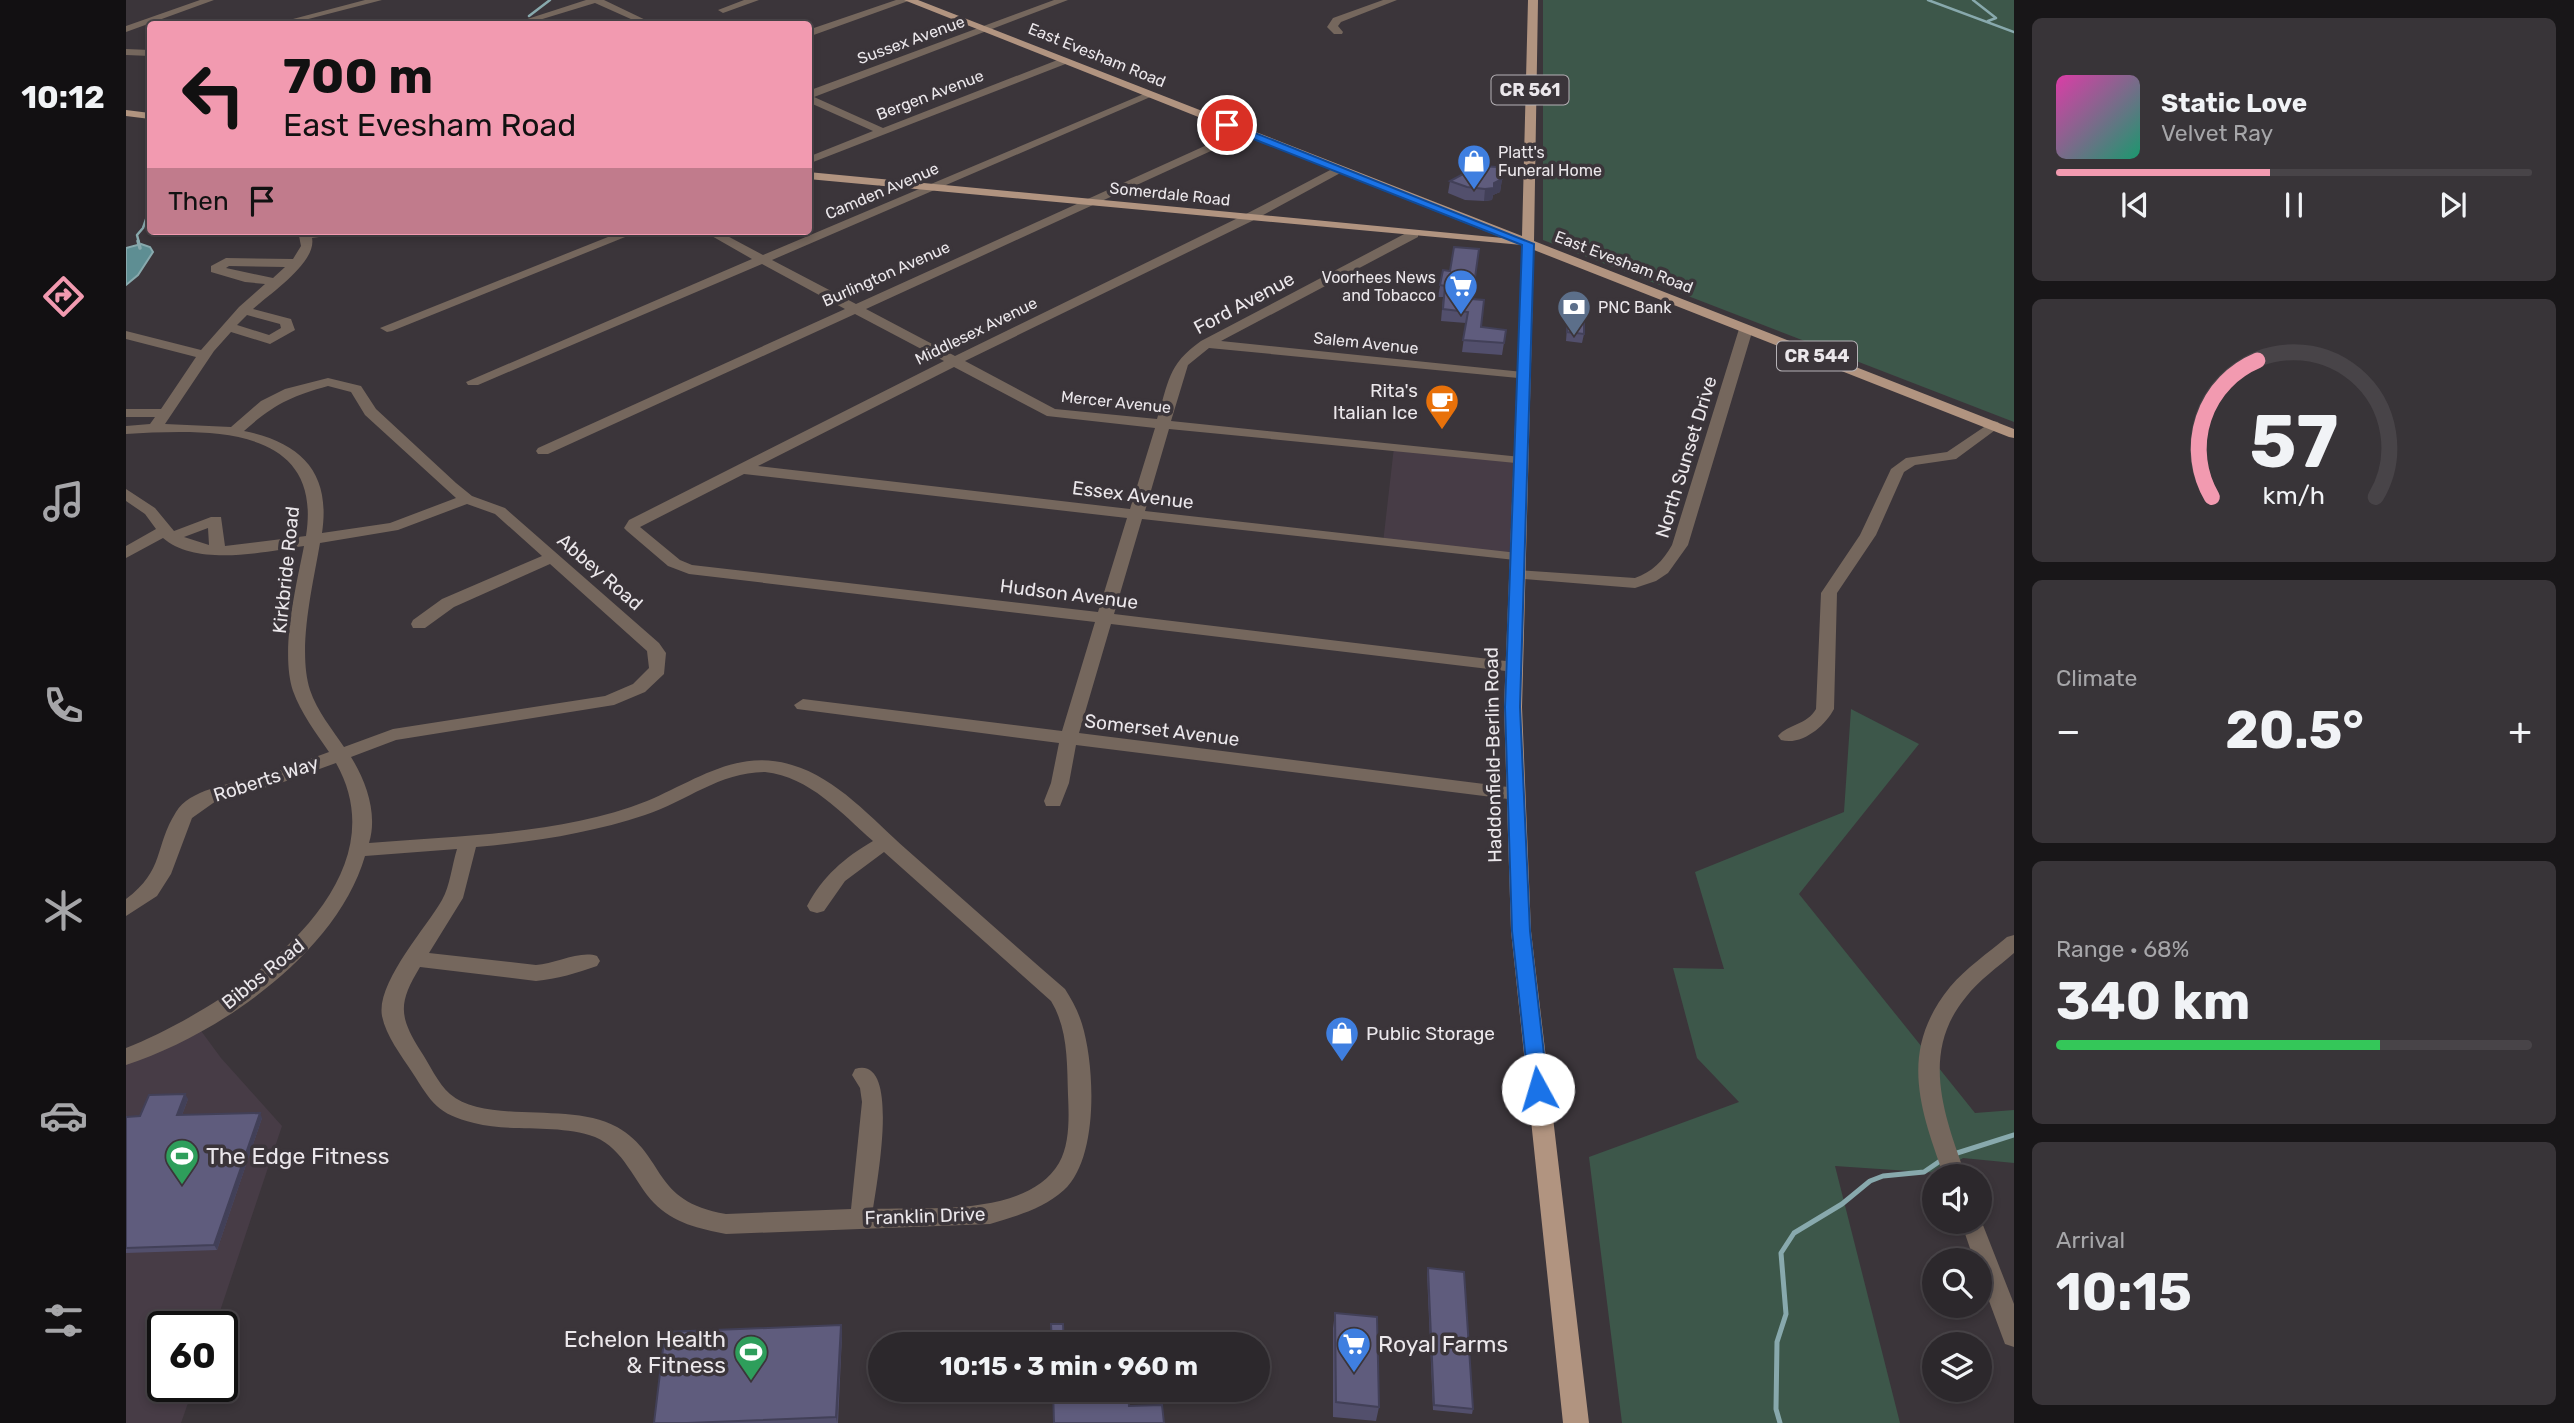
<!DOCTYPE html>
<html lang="en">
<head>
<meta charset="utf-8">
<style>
  body { margin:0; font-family:Rubik,sans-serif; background:#383438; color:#f1f3f6; height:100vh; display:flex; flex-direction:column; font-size:26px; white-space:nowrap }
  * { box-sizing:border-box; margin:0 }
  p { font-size:23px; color:#a6a6a9 }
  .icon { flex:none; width:38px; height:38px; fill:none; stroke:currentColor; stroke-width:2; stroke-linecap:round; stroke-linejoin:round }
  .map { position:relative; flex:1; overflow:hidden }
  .panel { display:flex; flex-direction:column; gap:18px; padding:18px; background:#181618; width:560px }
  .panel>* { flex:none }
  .top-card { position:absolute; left:21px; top:21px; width:665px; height:214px; border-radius:7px; box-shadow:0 4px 10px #0003,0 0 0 2px #484448; background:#f29ab0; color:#111; overflow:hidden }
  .buttons { position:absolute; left:1796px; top:1164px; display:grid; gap:14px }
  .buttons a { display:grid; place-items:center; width:70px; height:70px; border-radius:50%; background:#2c282c; box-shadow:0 4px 10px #0003,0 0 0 2px #484448; font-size:35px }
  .speed { position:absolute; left:21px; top:1311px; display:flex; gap:14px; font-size:35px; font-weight:700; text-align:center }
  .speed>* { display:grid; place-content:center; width:91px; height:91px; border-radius:50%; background:#2c282c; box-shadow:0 4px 10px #0003,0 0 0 2px #484448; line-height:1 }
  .speed .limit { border:4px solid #111; border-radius:10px; background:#fff; color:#111 }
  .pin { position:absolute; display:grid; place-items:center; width:60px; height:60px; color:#fff; margin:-30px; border:4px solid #fff; border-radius:50%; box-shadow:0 2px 7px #0007 }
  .me { position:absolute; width:77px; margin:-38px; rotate:354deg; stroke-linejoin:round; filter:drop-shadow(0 0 5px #0008) }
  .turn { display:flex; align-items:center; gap:24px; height:147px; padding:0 21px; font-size:32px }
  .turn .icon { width:91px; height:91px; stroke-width:2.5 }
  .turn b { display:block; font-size:49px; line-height:60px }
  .then { display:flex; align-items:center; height:66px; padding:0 21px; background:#0003; gap:14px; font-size:26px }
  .big { font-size:52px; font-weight:700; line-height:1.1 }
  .panel .card { flex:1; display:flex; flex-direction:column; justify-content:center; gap:10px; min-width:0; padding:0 24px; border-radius:10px; background:#383438 }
  .panel .dial { align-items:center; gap:0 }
  .dial svg { height:182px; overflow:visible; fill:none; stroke:#484448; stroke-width:7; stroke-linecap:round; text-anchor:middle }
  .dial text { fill:#f1f3f6; stroke:none }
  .song { display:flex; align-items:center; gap:21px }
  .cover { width:84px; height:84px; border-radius:10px; background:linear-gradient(135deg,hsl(320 70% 55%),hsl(160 70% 35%)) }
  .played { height:7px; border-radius:4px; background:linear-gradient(90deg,#f29ab0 45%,#484448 45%) }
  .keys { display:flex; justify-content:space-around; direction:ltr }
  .heat { display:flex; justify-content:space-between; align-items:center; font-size:38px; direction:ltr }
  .charge { height:10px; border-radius:5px; background:linear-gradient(90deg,#34c759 68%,#484448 0) }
  .trip { position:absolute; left:742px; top:1332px; width:402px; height:70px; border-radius:35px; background:#2c282c; box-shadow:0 4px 10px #0003,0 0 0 2px #484448; font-weight:700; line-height:70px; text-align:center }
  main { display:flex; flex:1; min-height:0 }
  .menu { display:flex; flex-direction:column; width:126px; justify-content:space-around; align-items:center; background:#121012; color:#a6a6a9 }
  .menu .icon { width:49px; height:49px }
  .menu .current { color:#f29ab0 }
  .menu b { font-size:32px; color:#f1f3f6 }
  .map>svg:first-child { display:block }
  .built { fill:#473c46 }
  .green { fill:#3d574a }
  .water { fill:#5e8e93; stroke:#88a9ad; stroke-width:2 }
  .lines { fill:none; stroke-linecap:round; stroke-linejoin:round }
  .stream-far2 { stroke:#88a9ad; stroke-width:2.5 }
  .stream-far1 { stroke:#88a9ad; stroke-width:3.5 }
  .stream { stroke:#88a9ad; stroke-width:5 }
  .minor { fill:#75675d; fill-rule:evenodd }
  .major { fill:#b19480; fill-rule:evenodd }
  .wall { fill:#524f6c }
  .shaded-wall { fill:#424058 }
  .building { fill:#5f5c7d; stroke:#424058; stroke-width:2 }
  .route { fill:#1a73e8; stroke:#114b97; stroke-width:2 }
  .labels { text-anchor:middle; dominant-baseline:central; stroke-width:7; stroke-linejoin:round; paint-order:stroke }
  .far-street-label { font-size:16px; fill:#ebe7eb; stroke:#3b353a }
  .far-poi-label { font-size:16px; fill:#ebe7eb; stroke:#3b353a; text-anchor:start }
  .shield { fill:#3b353a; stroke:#b6b2b6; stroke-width:2 }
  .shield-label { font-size:18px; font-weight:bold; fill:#ebe7eb }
  .street-label { font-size:19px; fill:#ebe7eb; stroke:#3b353a }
  .poi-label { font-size:19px; fill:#ebe7eb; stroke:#3b353a; text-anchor:end }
  .near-poi-label { font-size:23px; fill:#ebe7eb; stroke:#3b353a; text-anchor:start }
</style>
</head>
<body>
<main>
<nav class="menu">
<b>10:12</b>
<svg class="icon current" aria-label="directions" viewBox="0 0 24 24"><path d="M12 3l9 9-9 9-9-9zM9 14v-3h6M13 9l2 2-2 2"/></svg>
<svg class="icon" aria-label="music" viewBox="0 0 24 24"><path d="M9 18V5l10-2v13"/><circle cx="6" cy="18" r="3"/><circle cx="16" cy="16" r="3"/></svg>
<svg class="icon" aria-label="phone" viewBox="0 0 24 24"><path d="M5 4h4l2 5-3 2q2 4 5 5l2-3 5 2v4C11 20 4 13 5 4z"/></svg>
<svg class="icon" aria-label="climate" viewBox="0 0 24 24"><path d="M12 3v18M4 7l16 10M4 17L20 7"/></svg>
<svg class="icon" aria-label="car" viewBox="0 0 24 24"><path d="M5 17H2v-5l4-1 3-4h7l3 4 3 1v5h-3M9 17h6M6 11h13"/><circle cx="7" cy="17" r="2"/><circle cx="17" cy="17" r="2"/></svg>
<svg class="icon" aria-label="filters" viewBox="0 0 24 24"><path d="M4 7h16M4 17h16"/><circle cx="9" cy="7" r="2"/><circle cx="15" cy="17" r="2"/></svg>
</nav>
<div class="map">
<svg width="1888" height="1423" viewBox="0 0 1888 1423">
  <rect width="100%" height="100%" fill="#3b353a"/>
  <!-- built -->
  <path class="built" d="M1268 447 1395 461 1392 558 1257 543Z
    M70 1024 95 1058 156 1126 89 1326H37V1386H68L55 1423H0V1057Z"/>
  <!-- green -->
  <path class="green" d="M1417 0H1888V422L1417 240Z
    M1725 709 1793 744 1673 894 1849 1113 1888 1110V1163L1837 1158 1813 1173 1709 1166 1774 1423H1496L1463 1157 1613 1102 1571 1058 1547 968 1598 969 1569 872 1718 812Z"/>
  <!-- water -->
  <path class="water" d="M15 244 24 247 27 252 12 275 0 285V248Z"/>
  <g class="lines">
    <!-- stream-far2 -->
    <path class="stream-far2" d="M1802 0 1888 32
      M1847 0 1870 18 1862 21
      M403 16 424 0
      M13 243 11 235 17 228 24 208"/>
    <!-- stream-far1 -->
    <path class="stream-far1" d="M12 241 14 248"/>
    <!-- stream -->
    <path class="stream" d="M1828 1154 1888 1135
      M1654 1423 1650 1409 1651 1342 1660 1314 1655 1253 1668 1233 1716 1204 1744 1181 1757 1176 1798 1172 1817 1159"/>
    <!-- minor -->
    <path class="minor" d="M74 0H88L0 32V26Z
      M239 0H256L163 24H148Z
      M460 0H478L528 24H516L469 3 400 24H386Z
      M618 0H633L597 13 592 10Z
      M770 0H785L682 37V30Z
      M928 0H942L688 97 757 128 934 59H942V63L682 164V157L747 131 682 102V91Z
      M1257 0H1271L1215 22 1212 26 1217 32 1216 34H1208L1201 27 1207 18Z
      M0 49 24 50V56L0 55Z
      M1020 93 1029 95 646 260 730 304 1114 130H1122V134L740 309 829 356 1118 215 1210 167H1218V171L1126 221 839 361 929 409 1031 419C1043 382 1041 365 1075 341L1284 231H1292V237L1095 341 1397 372 1404 376 1402 379 1083 348 1062 365 1045 421 1395 457 1400 458 1402 461 1400 464 1043 429 1019 511 1392 553 1400 558 1398 561 1016 519 988 614 1388 662 1394 663 1397 667 1394 671 1388 672 985 624 953 733 1390 788 1397 790 1399 794 1397 798 1390 800 950 745 943 783 934 806H920L918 801 925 783 933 743 671 709 668 705 677 699 936 731 969 622 563 574 542 566 501 531 498 528 503 520 818 361 729 314 422 454H412L410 451 412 448 719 309 636 264 352 385H342L340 382 626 259 577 231H592L637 255ZM828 367 921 416 1029 428 1004 509 632 466ZM618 474 1001 518 972 612 566 565 554 560 514 527Z
      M172 231H213L207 235 186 238C191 262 145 293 127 309L165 319 169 330 144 344 105 332 88 351 39 424 105 427 135 401 159 389 202 378 235 386 250 409 330 483 346 496 379 508 533 643 540 653 538 674 519 692 488 705 270 740 225 757C240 781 252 814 243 843 332 836 438 834 521 801 569 781 611 748 666 765 711 778 746 819 780 849 833 896 886 943 939 989 946 1000 952 1011 956 1024 969 1066 973 1158 938 1190 917 1209 890 1216 864 1224L600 1234C574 1229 547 1223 528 1203 508 1182 498 1149 469 1137 431 1123 387 1133 348 1123 311 1114 306 1103 286 1072 275 1055 260 1036 256 1016 250 983 300 928 316 900 324 886 326 865 331 849L239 856C211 953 92 1035 0 1065V1048C98 1009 282 890 210 763L152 784 90 801 66 818 45 874 31 896 0 916V899C39 870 28 847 50 812 66 786 116 783 143 774 163 768 183 759 203 752 190 733 175 713 167 691 154 651 170 587 178 546 139 552 70 567 37 538L0 558V546L30 529 19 514 0 501V489L29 508 48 531 85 517H95L99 546 180 536C198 422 78 430 0 434V426L24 424 29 417H0V409H35L70 357 0 339V331L75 350 113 307 139 284 119 282 85 272V266L100 258 167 259 175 246ZM103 266 159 267 147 278 100 268ZM121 315 154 324 155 328 143 335 111 325ZM202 386 225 392 239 415 330 498 264 523 196 533C205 473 176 443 118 431 147 405 165 396 202 386ZM341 504 369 514 416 556 316 599 287 620 285 624 287 628H299L328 607 424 564 521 651 523 668 507 684 479 696 267 729 218 747C206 729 191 711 184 690 171 649 187 585 194 543L272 530ZM82 528 83 545 58 537ZM639 772C684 777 715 813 747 841 718 858 697 876 681 906L684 911 691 913 698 911 719 881 758 852 925 1001C942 1029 941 1062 942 1095 943 1116 944 1144 933 1163 901 1217 802 1207 747 1209 750 1186 776 1054 729 1069L726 1075 734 1088 736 1102 725 1209 600 1214C524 1201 541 1156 491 1127 444 1101 360 1125 324 1094 312 1084 303 1063 294 1050 272 1015 273 1002 294 967L410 981C431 979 451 973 471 966L474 961 471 956C454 950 429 964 410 965L303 953 337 898 350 847C407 842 465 833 519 815 561 801 594 772 639 772Z
      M497 231H514L266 331 261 332 254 328Z
      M1620 325 1627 329 1562 545 1542 573 1530 581 1509 588 1386 578 1384 575 1392 570 1509 578C1526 572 1537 561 1546 545L1613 329Z
      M1867 421 1872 422 1874 425 1872 428 1830 459 1789 465 1778 472 1750 535 1711 593 1708 709C1699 726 1676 746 1655 740L1652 736C1662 724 1681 725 1690 709L1695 593 1734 535 1765 469 1780 458 1821 452Z
      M1888 935V953C1872 967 1853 980 1840 997 1794 1052 1818 1116 1840 1176H1818C1793 1107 1773 1050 1824 987 1840 968 1862 953 1881 937Z
      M1853 1215 1888 1304V1347L1879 1344 1876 1336 1853 1274V1260H1848L1835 1222H1853Z"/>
    <!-- major -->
    <path class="major" d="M778 0H792L1396 236 1402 0H1412L1408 241 1888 429V438L1883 437 1408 250 1396 707 1405 931 1463 1423H1437L1385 931 1378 707 1396 245 682 179V172L1377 238Z
      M0 110 24 113V119L0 116Z"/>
  </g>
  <!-- wall -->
  <path class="wall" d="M1376 179 1374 192 1367 195 1366 200 1358 201 1339 200 1322 193 1324 181Z
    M1317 270 1346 299 1355 327 1380 330 1376 355 1336 352 1340 323 1315 321 1317 297H1312Z
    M1442 313 1458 334 1456 343 1440 341Z
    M62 1099 56 1115 136 1118 91 1250 0 1253V1117L14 1116Z
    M1302 1268 1347 1409 1346 1414 1307 1410 1301 1273Z
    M1209 1313 1253 1407 1250 1421 1207 1417V1328Z
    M715 1325 716 1335 712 1423H528Z"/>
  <!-- shaded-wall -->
  <path class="shaded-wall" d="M1376 179 1374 192 1367 195 1366 200 1358 201 1359 189Z
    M59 1094 62 1099 54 1120 51 1115Z
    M134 1113 136 1118 91 1250 88 1245Z
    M715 1325 716 1335 711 1423 710 1417Z"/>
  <!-- building -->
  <path class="building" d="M1352 166 1372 167 1376 172V179L1368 183V188L1359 189 1341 187 1324 181Z
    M1328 247 1353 249 1346 299 1358 300 1355 327 1380 330 1378 343 1337 340 1342 312 1317 309 1319 286 1314 285 1317 270 1324 271Z
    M1442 313 1458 315V334L1441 332Z
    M59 1094 51 1115 134 1113 88 1245 0 1248V1117L14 1116 23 1095Z
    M1302 1268 1338 1272 1347 1409 1308 1405Z
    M1209 1313 1251 1317 1253 1407 1210 1402Z
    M925 1324H937L938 1344H926Z
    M715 1325 710 1417 561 1423H528L539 1332Z
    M999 1342V1344H972V1343Z
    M927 1390H1002L1003 1406 1036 1405 1038 1423H928Z"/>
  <!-- route -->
  <path class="route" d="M1097 123H1104L1408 244 1394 707 1404 931 1422 1089 1419 1095 1412 1097 1405 1095 1403 1089 1386 931 1379 707 1396 245 1097 127Z"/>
  <!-- icons -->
  <defs>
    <g id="shop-pin" transform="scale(1.75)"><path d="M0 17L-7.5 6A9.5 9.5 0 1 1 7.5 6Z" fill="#3f7fe0" stroke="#3b353a"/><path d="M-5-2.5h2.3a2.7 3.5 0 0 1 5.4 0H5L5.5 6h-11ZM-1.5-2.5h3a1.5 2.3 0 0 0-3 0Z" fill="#fff"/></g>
    <g id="supermarket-pin" transform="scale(1.75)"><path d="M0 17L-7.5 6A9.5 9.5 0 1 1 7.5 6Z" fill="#3f7fe0" stroke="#3b353a"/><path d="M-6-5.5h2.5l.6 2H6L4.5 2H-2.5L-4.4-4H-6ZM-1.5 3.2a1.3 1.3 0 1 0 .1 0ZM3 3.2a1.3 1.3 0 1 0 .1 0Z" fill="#fff"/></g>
    <g id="bank-pin" transform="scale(1.75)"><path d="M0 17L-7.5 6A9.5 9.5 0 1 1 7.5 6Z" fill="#5c6f8a" stroke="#3b353a"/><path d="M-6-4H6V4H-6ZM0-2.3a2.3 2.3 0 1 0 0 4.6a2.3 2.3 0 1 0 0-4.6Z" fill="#fff"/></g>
    <g id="cafe-pin" transform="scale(1.75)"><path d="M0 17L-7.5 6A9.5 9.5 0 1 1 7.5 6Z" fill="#e8710a" stroke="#3b353a"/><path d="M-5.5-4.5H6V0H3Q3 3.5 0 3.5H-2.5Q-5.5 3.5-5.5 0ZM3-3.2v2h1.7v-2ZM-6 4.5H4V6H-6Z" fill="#fff"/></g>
    <g id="stadium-pin" transform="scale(1.75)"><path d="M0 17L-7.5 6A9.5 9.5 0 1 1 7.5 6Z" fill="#2e9e5b" stroke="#3b353a"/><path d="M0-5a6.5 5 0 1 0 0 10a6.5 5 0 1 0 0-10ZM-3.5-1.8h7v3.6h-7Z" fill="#fff"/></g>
  </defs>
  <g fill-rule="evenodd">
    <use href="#shop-pin" x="1348" y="161"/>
    <use href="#supermarket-pin" x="1335" y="286"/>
    <use href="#bank-pin" x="1448" y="307"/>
    <use href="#cafe-pin" x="1316" y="401"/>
    <use href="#shop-pin" x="1216" y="1033"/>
    <use href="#stadium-pin" x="56" y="1156"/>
    <use href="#supermarket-pin" x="1228" y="1344"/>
    <use href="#stadium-pin" x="625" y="1352"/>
  </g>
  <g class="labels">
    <!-- far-street labels -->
    <g class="far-street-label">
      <text transform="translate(785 40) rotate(-20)">Sussex Avenue</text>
      <text transform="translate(971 55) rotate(22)">East Evesham Road</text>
      <text transform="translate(804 95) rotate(-21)">Bergen Avenue</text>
      <text transform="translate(756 191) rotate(-23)">Camden Avenue</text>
      <text transform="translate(1044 194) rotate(6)">Somerdale Road</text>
      <text transform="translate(1498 262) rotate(21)">East Evesham Road</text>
      <text transform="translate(760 274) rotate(-24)">Burlington Avenue</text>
      <text transform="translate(850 331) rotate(-26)">Middlesex Avenue</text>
      <text transform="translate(1240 343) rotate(6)">Salem Avenue</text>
      <text transform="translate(990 402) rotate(6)">Mercer Avenue</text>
    </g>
    <!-- far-poi labels -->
    <g class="far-poi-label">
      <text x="1372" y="152">Platt's<tspan x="1372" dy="18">Funeral Home</tspan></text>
      <text x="1310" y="277" text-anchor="end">Voorhees News<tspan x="1310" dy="18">and Tobacco</tspan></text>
      <text x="1472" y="307">PNC Bank</text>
    </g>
    <!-- shield labels -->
    <g class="shield">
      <rect x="1365.5" y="75.5" width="77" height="29" rx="5"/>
      <rect x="1651" y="341.5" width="80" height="29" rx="5"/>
    </g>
    <g class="shield-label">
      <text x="1404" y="90">CR 561</text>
      <text x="1691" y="356">CR 544</text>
    </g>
    <!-- street labels -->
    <g class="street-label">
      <text transform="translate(1118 303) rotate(-28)">Ford Avenue</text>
      <text transform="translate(1560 457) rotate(-73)">North Sunset Drive</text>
      <text transform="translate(1007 495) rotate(7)">Essex Avenue</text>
      <text transform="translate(160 570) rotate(-84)">Kirkbride Road</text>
      <text transform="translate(474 572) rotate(41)">Abbey Road</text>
      <text transform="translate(943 594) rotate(7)">Hudson Avenue</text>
      <text transform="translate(1036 730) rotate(7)">Somerset Avenue</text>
      <text transform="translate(1367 755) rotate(-91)">Haddonfield-Berlin Road</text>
      <text transform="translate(140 779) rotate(-18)">Roberts Way</text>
      <text transform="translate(137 974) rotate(-39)">Bibbs Road</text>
      <text transform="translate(799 1216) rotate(-2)">Franklin Drive</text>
    </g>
    <!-- poi labels -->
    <g class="poi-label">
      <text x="1292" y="390">Rita's<tspan x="1292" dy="22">Italian Ice</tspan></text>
      <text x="1240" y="1033" text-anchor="start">Public Storage</text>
    </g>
    <!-- near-poi labels -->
    <g class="near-poi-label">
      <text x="80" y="1156">The Edge Fitness</text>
      <text x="600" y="1339" text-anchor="end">Echelon Health<tspan x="600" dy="26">&amp; Fitness</tspan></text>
      <text x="1252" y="1344">Royal Farms</text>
    </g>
  </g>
</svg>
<div class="buttons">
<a><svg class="icon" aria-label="sound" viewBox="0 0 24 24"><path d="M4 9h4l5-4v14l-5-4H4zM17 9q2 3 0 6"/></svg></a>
<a><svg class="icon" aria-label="search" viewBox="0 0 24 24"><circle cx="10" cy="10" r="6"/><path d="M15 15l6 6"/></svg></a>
<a><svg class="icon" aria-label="layers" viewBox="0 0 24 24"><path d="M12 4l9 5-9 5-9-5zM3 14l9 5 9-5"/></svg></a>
</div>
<div class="speed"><div class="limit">60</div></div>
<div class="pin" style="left:1101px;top:125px;background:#d93025"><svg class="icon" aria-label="arrive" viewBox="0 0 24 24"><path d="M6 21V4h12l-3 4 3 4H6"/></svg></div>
<svg class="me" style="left:1412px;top:1089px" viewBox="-20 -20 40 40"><circle r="19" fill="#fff"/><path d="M0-13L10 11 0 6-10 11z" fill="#1a73e8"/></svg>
<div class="trip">10:15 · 3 min · 960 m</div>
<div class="top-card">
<div class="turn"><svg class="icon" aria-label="left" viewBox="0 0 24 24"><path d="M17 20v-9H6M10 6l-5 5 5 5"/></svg><div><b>700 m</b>East Evesham Road</div></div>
<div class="then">Then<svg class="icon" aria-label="arrive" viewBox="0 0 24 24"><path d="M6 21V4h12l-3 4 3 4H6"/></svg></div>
</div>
</div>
<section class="panel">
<div class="card">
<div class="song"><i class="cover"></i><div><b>Static Love</b><p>Velvet Ray</p></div></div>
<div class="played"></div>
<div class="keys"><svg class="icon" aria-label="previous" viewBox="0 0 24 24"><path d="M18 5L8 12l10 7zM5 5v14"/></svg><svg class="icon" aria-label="pause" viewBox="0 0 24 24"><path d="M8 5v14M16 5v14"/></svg><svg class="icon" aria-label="next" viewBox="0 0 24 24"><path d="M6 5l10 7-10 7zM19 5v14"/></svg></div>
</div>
<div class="card dial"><svg viewBox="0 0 100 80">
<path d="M14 69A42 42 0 1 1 86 69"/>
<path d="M14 69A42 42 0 0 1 34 9" stroke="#f29ab0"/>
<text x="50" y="56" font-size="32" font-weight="700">57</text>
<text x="50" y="72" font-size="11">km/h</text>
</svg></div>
<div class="card"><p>Climate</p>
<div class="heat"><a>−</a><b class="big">20.5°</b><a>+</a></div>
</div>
<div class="card"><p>Range · 68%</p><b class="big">340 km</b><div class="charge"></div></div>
<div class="card"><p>Arrival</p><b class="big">10:15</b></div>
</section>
</main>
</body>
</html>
